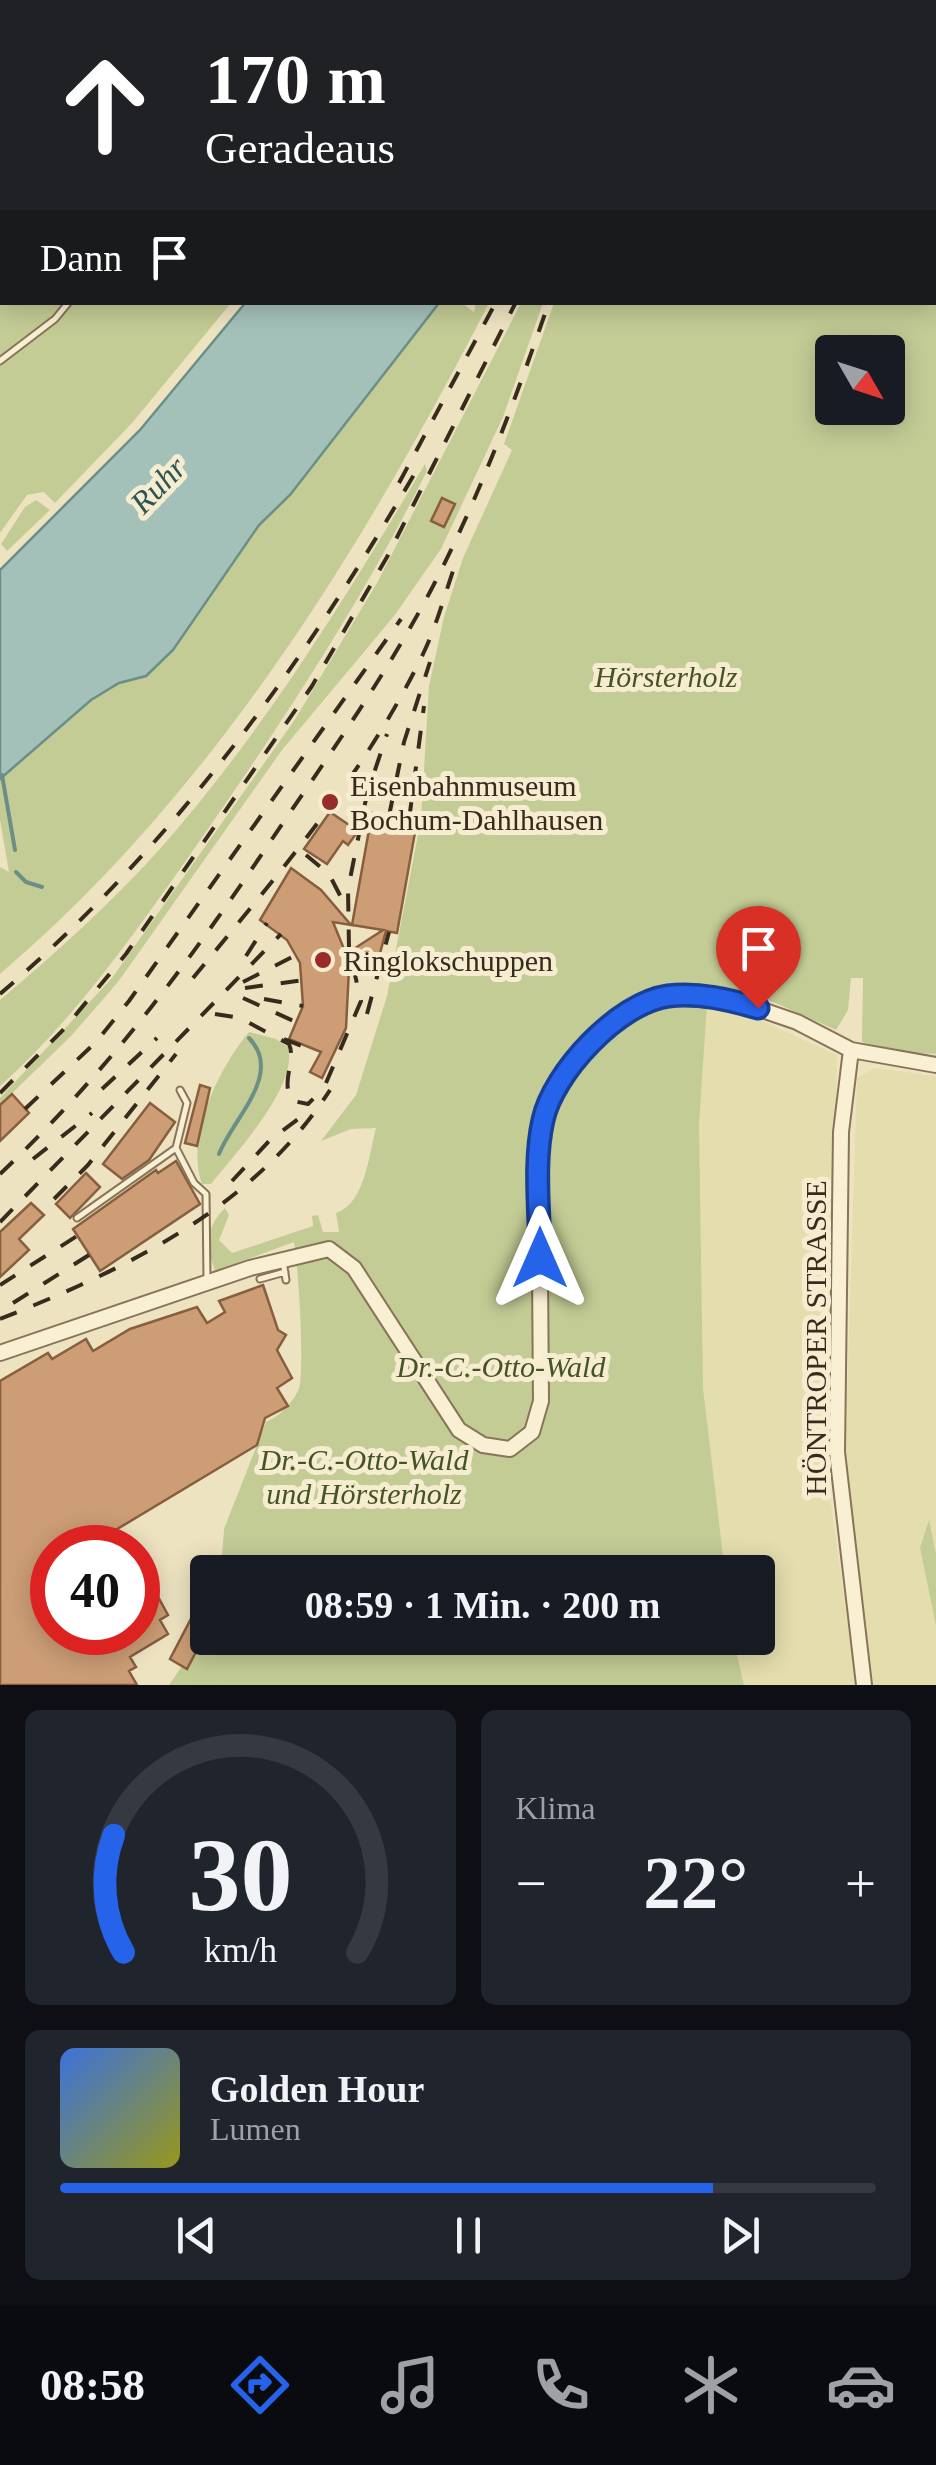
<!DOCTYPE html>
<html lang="de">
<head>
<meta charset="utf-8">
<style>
  body { margin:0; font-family:Georgia,serif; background:#20242c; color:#f1f3f6; height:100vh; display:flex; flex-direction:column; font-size:38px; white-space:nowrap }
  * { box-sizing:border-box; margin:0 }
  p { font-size:32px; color:#9ea1a6 }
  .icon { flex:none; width:55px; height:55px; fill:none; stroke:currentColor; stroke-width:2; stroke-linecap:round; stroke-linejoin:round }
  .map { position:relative; height:1685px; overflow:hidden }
  .details { display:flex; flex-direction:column; gap:25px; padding:25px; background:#0d0f14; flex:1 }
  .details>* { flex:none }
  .banner { position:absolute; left:0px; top:0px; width:938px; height:305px; box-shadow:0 5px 25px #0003; background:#202124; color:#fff; overflow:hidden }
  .needle { width:65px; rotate:129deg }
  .tools { position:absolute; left:815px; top:335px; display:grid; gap:20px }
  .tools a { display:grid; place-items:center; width:90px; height:90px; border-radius:10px; background:#171b24; box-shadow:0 5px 25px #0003; font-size:50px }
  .speed { position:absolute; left:30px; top:1525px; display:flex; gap:20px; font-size:50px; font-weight:700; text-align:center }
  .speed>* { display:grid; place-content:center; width:130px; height:130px; border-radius:50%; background:#171b24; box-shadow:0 5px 25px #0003; line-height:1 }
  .speed .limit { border:15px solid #d22; background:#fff; color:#111 }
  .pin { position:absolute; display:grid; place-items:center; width:85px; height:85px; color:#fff; margin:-102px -42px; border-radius:50% 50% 50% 0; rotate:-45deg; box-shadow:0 0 10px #0007 }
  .pin .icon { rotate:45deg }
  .me { position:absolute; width:110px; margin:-55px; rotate:0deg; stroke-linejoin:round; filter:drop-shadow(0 0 8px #0008) }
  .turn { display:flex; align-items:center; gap:35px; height:210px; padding:0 40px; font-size:45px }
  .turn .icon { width:130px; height:130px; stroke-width:2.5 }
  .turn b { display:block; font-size:70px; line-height:85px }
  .then { display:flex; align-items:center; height:95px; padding:0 40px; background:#0003; gap:20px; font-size:38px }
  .big { font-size:75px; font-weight:700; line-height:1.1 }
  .details .widget { flex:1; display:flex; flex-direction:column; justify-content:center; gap:15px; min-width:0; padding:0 35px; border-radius:15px; background:#20242c }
  .details .dial { align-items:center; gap:0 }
  .dial svg { height:260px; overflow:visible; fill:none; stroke:#363941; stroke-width:7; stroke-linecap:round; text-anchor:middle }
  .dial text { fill:#f1f3f6; stroke:none }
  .song { display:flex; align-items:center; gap:30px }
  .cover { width:120px; height:120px; border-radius:15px; background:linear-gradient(135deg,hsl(220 70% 55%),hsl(60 70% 35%)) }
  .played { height:10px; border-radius:5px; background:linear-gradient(90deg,#2563eb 80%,#363941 80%) }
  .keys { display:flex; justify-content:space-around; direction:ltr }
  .heat { display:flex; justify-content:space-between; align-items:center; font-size:55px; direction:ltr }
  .details .tiles { flex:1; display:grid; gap:25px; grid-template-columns:1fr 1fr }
  .widget:last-child { grid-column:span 2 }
  .trip { position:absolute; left:190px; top:1555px; width:585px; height:100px; border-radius:10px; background:#171b24; box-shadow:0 5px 25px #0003; font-weight:700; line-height:100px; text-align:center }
  .menu { display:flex; height:160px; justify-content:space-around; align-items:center; background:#090b0e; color:#9ea1a6 }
  .menu .icon { width:70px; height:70px }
  .menu .on { color:#2563eb }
  .menu b { font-size:45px; color:#f1f3f6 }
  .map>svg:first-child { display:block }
  .farmland { fill:#e4deae }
  .green { fill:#c3cc95; fill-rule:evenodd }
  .water { fill:#a4c1b9; stroke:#6b8f87; stroke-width:2.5 }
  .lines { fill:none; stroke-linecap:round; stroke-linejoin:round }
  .stream { stroke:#6b8f87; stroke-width:4 }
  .building { fill:#cd9e76; stroke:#875e3e; stroke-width:2.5 }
  .service-casing { stroke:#887458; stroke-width:9 }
  .tertiary-casing { stroke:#887458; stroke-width:18 }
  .service { stroke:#f9f0d4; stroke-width:5 }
  .tertiary { stroke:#f9f0d4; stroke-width:14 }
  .rail { stroke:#372b1d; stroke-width:4; stroke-dasharray:18 18; stroke-linecap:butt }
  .route-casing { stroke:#184099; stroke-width:25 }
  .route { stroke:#2563eb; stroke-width:18 }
  .poi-dot { fill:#972c28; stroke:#f6edd1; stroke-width:4 }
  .labels { text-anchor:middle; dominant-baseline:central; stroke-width:10; stroke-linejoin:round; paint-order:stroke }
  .park-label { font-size:30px; font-style:italic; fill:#465423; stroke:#f6edd1 }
  .poi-label { font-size:30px; fill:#372b1d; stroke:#f6edd1; text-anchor:start }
  .street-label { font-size:30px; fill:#372b1d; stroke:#f6edd1 }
  .water-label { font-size:32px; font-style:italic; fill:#2c5756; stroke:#f6edd1 }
</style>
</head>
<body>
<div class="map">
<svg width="936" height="1685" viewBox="0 0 936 1685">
  <rect width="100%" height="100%" fill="#eee3c1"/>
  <!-- farmland -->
  <path class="farmland" d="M709 1004 753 1017 837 1055 826 1468 856 1685H744L733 1638H758V1572H725L703 1388 610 1055Z
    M875 1068 936 1076V1554L929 1523 920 1548 936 1626V1685H872L845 1463 857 1078Z"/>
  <!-- green -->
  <path class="green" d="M0 0H390L2 2V302L231 303 132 423 55 503 44 492 27 495 0 533Z
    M936 16V1054L888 1051 862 1042 863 978H851L848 1010 836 1030 753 993 652 989 637 1013 660 1004 707 1003 699 1125 703 1388 725 1572H221L224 1529 266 1422C279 1417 294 1402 299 1388 305 1368 298 1265 294 1242L215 1271C206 1246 206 1226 225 1208L229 1215 219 1240 232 1253 313 1226 312 1216 318 1215 323 1232H339L336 1213C365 1204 369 1154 376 1128L351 1129 321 1141 356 1095 387 996 421 819 429 686 444 617 463 558 512 450 504 444 554 303 935 302ZM832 352H888V408H832Z
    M439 303H462L474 312 476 303H489C361 551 214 791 0 974V867L9 872 0 820V779L91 700 119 683 146 676 173 650 259 525 290 495Z
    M521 303H543L503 417 441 549 394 616 282 750 118 982 72 1035 0 1105V1098L112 978 294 721 377 583Z
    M425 464 427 471C362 601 284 720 201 839 139 927 80 1014 0 1086V1000C58 951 116 899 166 842 267 726 347 596 425 464Z
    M36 500 50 510 7 551 1 544 25 507Z
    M249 1032 276 1039 288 1047C299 1086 234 1155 211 1184H202C184 1135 222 1064 249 1032Z
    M929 1520 936 1554V1626L920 1548Z
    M207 1629 208 1638H733L744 1685H169Z"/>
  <!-- water -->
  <path class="water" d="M246 302 439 303 290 495 259 525 173 650 146 676 119 683 91 700 0 779V570L140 430Z"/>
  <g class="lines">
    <!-- stream -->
    <path class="stream" d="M2 775 15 850
      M16 872 26 882 42 887
      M219 1154C233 1118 284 1074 249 1038"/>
  </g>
  <!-- building -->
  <path class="building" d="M442 498 455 504 444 527 431 521Z
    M330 812 358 831 348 845 343 841 327 864 304 849Z
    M372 813 417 821 397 933 386 931 379 957 369 954 371 963 349 969 346 1028 322 1078 310 1072 321 1052 289 1039 303 1006 300 963 287 940 260 920 291 868 321 890 351 925 333 922 346 954 383 930 352 925Z
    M200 1085 210 1088 197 1146 185 1143Z
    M12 1094 29 1113 0 1141V1105Z
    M150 1103 175 1122 149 1160 122 1179 103 1164Z
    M176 1161 200 1204 100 1271 73 1229 156 1170 158 1173Z
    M86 1173 100 1187 70 1218 56 1204Z
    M31 1203 44 1215 19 1239 29 1250 0 1277V1232Z
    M263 1285 278 1330 286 1335 277 1350 292 1378 277 1388 288 1406 265 1418 257 1445 104 1537 111 1548H52V1632H138V1583L148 1600 157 1595 168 1615 160 1620 168 1634 130 1657 136 1667 129 1671 137 1685H0V1381L48 1353 52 1359 86 1339 93 1351 130 1329 197 1307 207 1323 225 1312 219 1301Z
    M194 1613 208 1616V1629L187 1669 170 1659Z"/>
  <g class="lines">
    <!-- service casing -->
    <g class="service-casing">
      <path id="service" d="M197 2 198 0
        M853 2 865 0
        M0 361 55 319 69 302
        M180 1090 187 1103 176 1148 194 1183 206 1194 207 1279
        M77 1218 176 1148
        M283 1261 286 1280
        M260 1279 285 1272"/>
    </g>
    <!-- tertiary casing -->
    <g class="tertiary-casing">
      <path id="tertiary" d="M851 1050 841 1132 837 1452 864 1685
        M0 1353 250 1268 329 1249 354 1268 459 1430 483 1445 510 1449 532 1432 541 1401 539 1141 552 1093 574 1061 632 1009 665 996 739 1002 797 1022 851 1050 936 1065"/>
    </g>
    <!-- service -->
    <use href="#service" class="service"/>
    <!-- tertiary -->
    <use href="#tertiary" class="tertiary"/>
    <!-- rail -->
    <path class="rail" d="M621 2 622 0
      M399 483 496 302
      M389 816 404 742 430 662
      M409 820 424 706
      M306 855 329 874 345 905
      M246 956 267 923
      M193 978C276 877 366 773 423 654 436 627 444 597 454 568
      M243 982 296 955
      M245 988 304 980
      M0 994C172 847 301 668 415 473
      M243 998 298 1023
      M264 999 303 1006
      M215 1014 240 1018 289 1044C297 1063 279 1081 293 1101L308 1104 319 1093
      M367 1014 389 932
      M284 1039 317 1052
      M326 1083 361 1001 349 949 348 889 367 794 387 734
      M102 1089 157 1038
      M0 1093 64 1029 126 954 312 686 387 557 516 302
      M25 1109 96 1042 129 1001 401 619
      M33 1159 92 1113
      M0 1174C107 1073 191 960 272 839 327 758 385 677 431 590 479 498 515 401 549 302
      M232 1181 270 1140 305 1114
      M54 1199 88 1165 176 1054
      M0 1222 281 934
      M0 1285 77 1236
      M13 1303 89 1255
      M0 1319C126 1269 254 1208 330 1090"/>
  </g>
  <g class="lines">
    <!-- route casing -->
    <g class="route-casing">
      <path id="route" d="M540 1258C540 1213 533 1164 543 1120 553 1073 618 1003 668 996 698 992 730 1000 758 1008"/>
    </g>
    <!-- route -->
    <use href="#route" class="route"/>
  </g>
  <!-- markers -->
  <g class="poi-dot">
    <circle cx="330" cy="802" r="10"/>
    <circle cx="323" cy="960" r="10"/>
  </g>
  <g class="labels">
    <!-- park labels -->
    <g class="park-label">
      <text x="666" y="676">Hörsterholz</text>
      <text x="501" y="1366">Dr.-C.-Otto-Wald</text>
      <text x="364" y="1459">Dr.-C.-Otto-Wald<tspan x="364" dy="34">und Hörsterholz</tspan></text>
    </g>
    <!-- poi labels -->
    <g class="poi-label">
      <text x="350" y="785">Eisenbahnmuseum<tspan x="350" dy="34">Bochum-Dahlhausen</tspan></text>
      <text x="343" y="960">Ringlokschuppen</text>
    </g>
    <!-- street labels -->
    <g class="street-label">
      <text transform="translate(815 1338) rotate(-90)">HÖNTROPER STRASSE</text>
    </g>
    <!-- water labels -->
    <g class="water-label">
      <text transform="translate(158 485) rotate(-46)">Ruhr</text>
    </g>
  </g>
</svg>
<div class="tools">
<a><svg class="needle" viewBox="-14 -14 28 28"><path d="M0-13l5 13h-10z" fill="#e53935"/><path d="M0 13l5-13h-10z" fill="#9ea1a6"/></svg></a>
</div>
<div class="speed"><div class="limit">40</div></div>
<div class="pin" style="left:758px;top:1008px;background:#d93025"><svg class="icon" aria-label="arrive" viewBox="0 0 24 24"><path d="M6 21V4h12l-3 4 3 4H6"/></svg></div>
<svg class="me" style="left:540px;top:1258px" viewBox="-20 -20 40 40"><path d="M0-17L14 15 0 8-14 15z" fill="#2563eb" stroke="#fff" stroke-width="4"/></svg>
<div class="trip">08:59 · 1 Min. · 200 m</div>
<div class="banner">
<div class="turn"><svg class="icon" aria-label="ahead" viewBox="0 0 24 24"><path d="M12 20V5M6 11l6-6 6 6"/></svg><div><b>170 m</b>Geradeaus</div></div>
<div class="then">Dann<svg class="icon" aria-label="arrive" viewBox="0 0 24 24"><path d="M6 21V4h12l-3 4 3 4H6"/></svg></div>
</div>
</div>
<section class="details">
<div class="tiles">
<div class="widget dial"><svg viewBox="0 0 100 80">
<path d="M14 69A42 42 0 1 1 86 69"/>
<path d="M14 69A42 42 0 0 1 11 33" stroke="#2563eb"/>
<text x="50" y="56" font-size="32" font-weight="700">30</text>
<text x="50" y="72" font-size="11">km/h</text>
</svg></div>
<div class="widget"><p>Klima</p>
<div class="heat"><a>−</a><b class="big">22°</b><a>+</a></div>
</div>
<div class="widget">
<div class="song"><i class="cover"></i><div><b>Golden Hour</b><p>Lumen</p></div></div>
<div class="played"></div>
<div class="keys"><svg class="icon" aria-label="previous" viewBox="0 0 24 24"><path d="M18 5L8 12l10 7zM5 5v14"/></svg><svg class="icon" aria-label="pause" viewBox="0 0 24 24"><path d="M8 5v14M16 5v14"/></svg><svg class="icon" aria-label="next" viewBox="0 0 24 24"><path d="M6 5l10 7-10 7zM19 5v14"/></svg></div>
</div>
</div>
</section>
<nav class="menu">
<b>08:58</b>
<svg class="icon on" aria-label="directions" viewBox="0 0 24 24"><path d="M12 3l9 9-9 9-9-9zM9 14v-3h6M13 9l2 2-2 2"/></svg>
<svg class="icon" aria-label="music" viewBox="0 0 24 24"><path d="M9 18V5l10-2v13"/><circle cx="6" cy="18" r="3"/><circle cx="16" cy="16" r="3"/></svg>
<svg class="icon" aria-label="phone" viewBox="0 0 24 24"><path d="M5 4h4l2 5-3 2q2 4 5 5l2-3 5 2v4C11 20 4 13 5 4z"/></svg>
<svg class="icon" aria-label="climate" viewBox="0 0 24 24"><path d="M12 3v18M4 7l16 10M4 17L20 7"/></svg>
<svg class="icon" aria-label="car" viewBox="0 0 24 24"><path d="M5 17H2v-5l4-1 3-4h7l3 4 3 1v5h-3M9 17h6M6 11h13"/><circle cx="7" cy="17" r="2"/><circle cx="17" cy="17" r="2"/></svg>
</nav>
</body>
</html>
